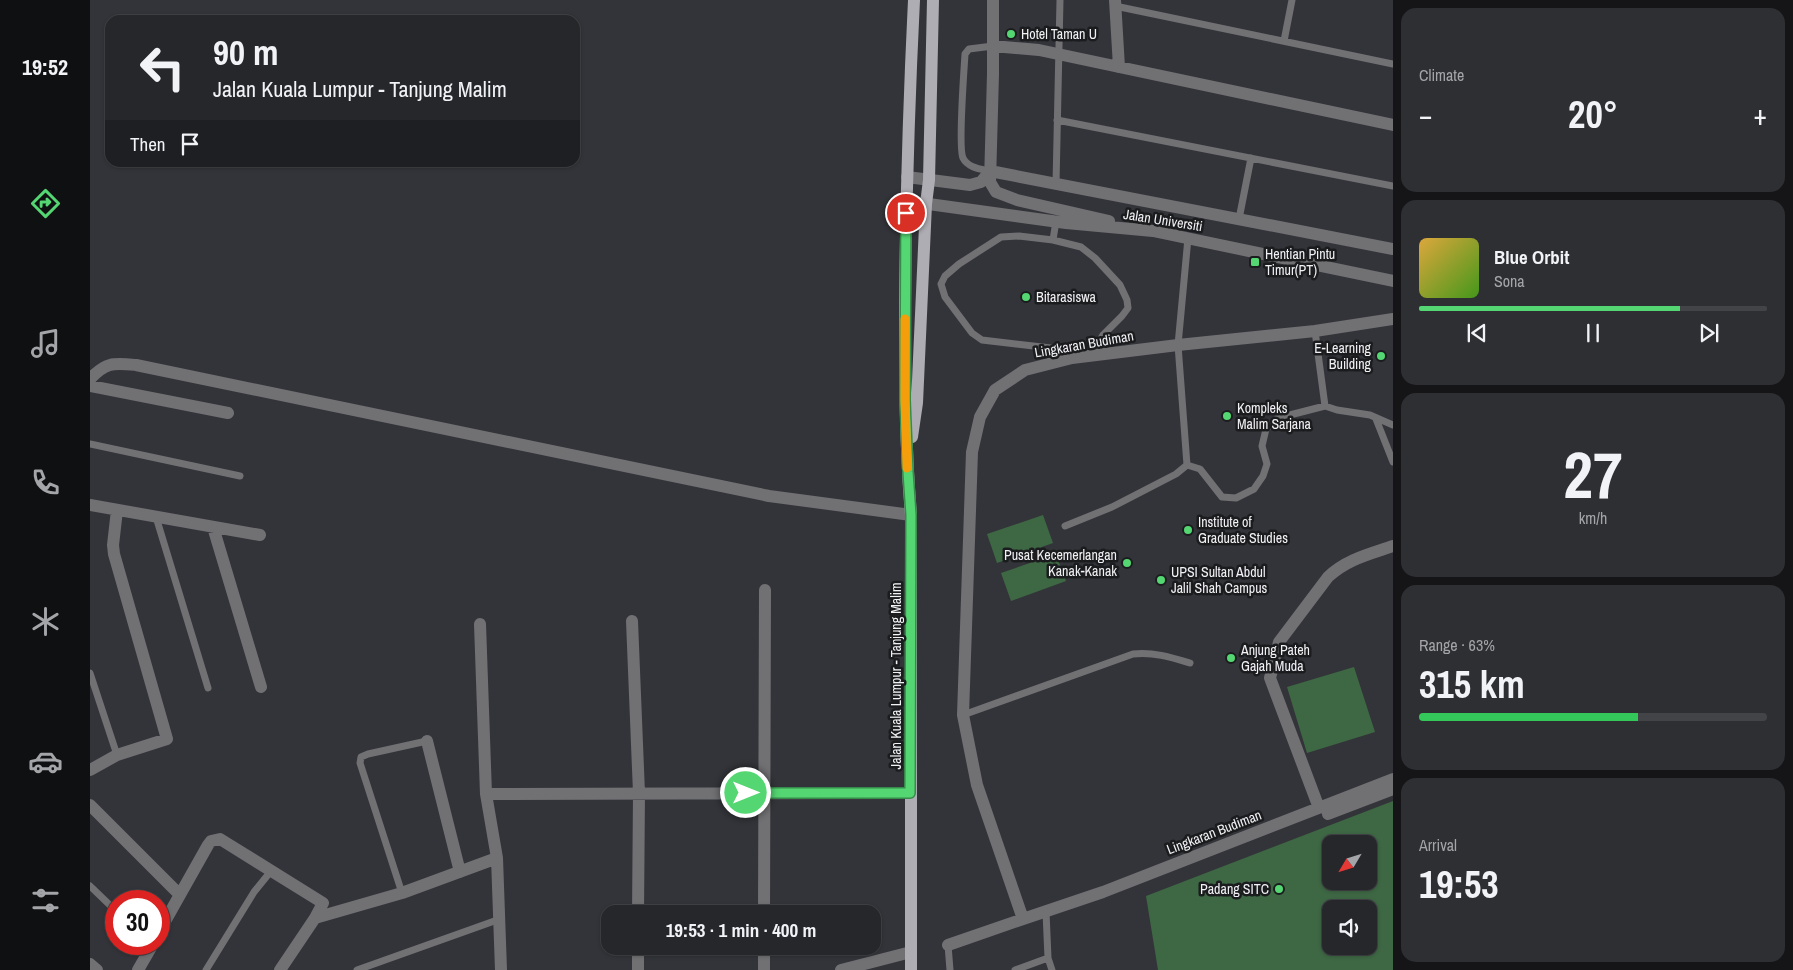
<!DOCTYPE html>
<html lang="en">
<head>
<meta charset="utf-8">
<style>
  body { margin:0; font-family:"Archivo Narrow",sans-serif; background:#2e2f33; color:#f1f3f6; height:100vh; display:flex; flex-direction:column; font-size:19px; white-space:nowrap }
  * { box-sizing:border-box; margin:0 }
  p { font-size:16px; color:#a4a5a9 }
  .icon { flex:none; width:28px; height:28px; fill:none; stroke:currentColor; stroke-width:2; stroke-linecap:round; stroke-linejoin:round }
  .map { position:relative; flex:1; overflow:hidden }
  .panel { display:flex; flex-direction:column; gap:8px; padding:8px; background:#151518; width:400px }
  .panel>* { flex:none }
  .hud { position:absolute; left:15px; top:15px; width:475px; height:152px; border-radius:15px; box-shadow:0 1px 4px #0004,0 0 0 1px #424447; background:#26272b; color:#f1f3f6; overflow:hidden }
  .needle { width:32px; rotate:232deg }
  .fabs { position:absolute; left:1232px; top:835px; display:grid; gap:10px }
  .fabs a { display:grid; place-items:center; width:55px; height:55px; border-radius:10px; background:#26272b; box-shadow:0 1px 4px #0004,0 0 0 1px #424447; font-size:25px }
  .speed { position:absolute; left:15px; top:890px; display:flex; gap:10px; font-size:25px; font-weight:700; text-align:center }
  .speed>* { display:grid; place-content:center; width:65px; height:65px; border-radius:50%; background:#26272b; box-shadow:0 1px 4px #0004,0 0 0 1px #424447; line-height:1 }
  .speed .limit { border:8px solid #d22; background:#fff; color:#111 }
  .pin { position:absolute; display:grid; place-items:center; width:42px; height:42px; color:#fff; margin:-21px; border:2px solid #fff; border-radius:50%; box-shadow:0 1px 5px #0007 }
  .me { position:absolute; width:55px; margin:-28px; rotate:90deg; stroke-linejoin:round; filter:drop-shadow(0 0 4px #0008) }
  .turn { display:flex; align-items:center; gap:18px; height:105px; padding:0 25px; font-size:22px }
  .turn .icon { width:65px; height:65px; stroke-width:2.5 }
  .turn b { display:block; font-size:35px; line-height:42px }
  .then { display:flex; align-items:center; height:48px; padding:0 25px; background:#0003; gap:10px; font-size:19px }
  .big { font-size:38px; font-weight:700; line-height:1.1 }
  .panel .tile { flex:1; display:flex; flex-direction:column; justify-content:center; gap:8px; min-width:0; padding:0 18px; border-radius:15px; background:#2e2f33 }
  .panel .dial { align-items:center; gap:0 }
  .dial b { font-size:65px; line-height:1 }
  .song { display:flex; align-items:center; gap:15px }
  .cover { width:60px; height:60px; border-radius:8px; background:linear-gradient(135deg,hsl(40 70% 55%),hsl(100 70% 35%)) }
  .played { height:5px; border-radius:2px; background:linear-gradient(90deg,#54d672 75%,#424447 75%) }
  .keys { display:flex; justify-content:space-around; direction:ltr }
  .heat { display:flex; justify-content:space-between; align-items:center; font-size:28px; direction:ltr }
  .charge { height:8px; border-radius:4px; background:linear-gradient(90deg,#34c759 63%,#424447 0) }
  .trip { position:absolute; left:511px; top:905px; width:280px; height:50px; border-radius:15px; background:#26272b; box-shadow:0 1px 4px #0004,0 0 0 1px #424447; font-weight:700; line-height:50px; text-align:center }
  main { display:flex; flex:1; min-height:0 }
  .menu { display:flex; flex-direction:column; width:90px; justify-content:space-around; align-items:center; background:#0f1011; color:#a4a5a9 }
  .menu .icon { width:35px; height:35px }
  .menu .on { color:#54d672 }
  .menu b { font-size:22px; color:#f1f3f6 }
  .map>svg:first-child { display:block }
  .green { fill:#3e6744; fill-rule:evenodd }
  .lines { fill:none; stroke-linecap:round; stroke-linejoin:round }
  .lane { stroke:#717174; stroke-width:7 }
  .street { stroke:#717174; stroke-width:12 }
  .primary { stroke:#adadb3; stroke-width:12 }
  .route-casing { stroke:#378b4a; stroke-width:12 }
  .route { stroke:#54d672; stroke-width:9 }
  .slow { stroke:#f59e0b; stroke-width:9 }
  .poi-dot { fill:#54d672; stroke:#1b1c1e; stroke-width:2 }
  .labels { text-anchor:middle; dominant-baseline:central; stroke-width:5; stroke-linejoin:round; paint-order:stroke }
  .poi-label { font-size:14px; fill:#f2f2f6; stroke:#1b1c1e; text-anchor:start }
  .street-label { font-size:14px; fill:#f2f2f6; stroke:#1b1c1e }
</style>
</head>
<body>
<main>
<nav class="menu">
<b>19:52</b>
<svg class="icon on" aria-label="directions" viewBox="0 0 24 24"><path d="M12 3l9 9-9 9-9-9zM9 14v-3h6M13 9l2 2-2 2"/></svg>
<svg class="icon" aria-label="music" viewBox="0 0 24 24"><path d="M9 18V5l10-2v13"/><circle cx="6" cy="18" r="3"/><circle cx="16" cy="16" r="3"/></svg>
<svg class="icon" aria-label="phone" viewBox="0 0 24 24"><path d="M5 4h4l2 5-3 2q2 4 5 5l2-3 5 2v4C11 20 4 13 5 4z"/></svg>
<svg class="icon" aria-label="climate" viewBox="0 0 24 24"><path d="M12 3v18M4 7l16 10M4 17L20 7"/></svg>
<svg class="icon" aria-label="car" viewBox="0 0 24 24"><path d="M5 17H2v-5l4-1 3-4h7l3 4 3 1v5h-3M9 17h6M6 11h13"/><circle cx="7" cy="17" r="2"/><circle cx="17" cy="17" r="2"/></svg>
<svg class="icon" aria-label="filters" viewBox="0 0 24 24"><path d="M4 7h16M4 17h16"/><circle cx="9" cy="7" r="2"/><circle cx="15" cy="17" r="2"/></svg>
</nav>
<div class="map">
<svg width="1303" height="970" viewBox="0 0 1303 970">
  <rect width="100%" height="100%" fill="#333439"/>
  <!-- green -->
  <path class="green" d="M953 515 963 543 907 563 897 534Z
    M966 554 976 581 921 601 911 573Z
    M1264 667 1285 732 1217 753 1197 687Z
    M1303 801V970H1068L1056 896ZM1241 844H1279V881H1241ZM1241 909H1279V946H1241Z"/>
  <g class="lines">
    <!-- lane -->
    <path class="lane" d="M1025 6 1303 64
      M1194 41 1202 0
      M967 120 1303 186
      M900 171C891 169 878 168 873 158 868 148 874 71 875 54L879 49 903 46
      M966 184 970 0
      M1149 219 1161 158
      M963 240 966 221
      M1225 331 1235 406
      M977 358 961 348 892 340 882 333 855 297 851 284 855 276 869 264 911 237 929 236 963 240 991 247 1005 258 1030 285 1037 300 1038 308 1032 316 1013 335 1002 355
      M1286 419 1303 462
      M0 444 150 476
      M1097 465 1110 469 1132 497 1146 498 1164 489 1173 476 1177 464 1172 446 1176 429 1188 418 1235 406 1247 410 1280 415 1303 425
      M66 517 118 688
      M975 526 1022 507 1086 474 1097 465 1088 345 1098 238
      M0 673 27 755
      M873 715 1043 654C1064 652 1080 657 1100 663
      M0 886 26 911
      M312 893 270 763 271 757 278 754 337 741
      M956 912 958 958 962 970
      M858 945 860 970
      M116 970 164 892 181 871
      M267 970 410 919
      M925 970 958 958"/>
    <!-- street -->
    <path class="street" d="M903 0V74L900 182 906 192 927 200 1019 221
      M1025 0 1029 67
      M903 46 949 50 1303 125
      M900 171 1303 249
      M817 177 880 185 891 182 900 171
      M817 201 976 223 1063 231 1303 281
      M1303 319 1225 331 1088 345 982 358 935 370 905 390 890 417 882 452 873 715 887 785 933 919 1013 892 1303 779
      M0 379C16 362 23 363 46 365L679 496 821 515
      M0 386 138 413
      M0 505 170 535
      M123 527 171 687
      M542 621 549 793 548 914
      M390 624 396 794 407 858 411 970
      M337 741 370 872
      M0 770 27 755 77 739 24 554 23 545 27 510
      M396 794 821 793
      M0 805 89 894
      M1229 808 1180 678 1189 642 1238 577C1257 559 1280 554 1303 546
      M1238 814 1303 789
      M674 914 675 590
      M225 918 312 893 407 858
      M69 932 118 845 121 841 130 839 233 903 225 918 190 970
      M858 945 933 919
      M674 946V970
      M0 964 7 970
      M48 970 63 944
      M548 970V946
      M751 970 821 952"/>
    <!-- primary -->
    <path class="primary" d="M822 437 827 403 836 204 839 180 843 0
      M821 970V515C815 444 815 374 815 303 816 202 819 101 824 0"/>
  </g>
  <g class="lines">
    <!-- route casing -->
    <g class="route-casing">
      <path id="route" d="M656 793H820L821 515 818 472 815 400 816 213"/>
    </g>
    <!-- route -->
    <use href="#route" class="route"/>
    <!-- slow -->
    <path class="slow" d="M815 319V400L817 468"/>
  </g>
  <!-- markers -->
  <g class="poi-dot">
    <circle cx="921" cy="34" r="5"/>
    <rect x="1160" y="257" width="10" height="10" rx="2.5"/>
    <circle cx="936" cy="297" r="5"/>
    <circle cx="1291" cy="356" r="5"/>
    <circle cx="1137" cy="416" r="5"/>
    <circle cx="1098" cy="530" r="5"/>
    <circle cx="1037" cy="563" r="5"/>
    <circle cx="1071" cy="580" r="5"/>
    <circle cx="1141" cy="658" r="5"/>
    <circle cx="1189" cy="889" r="5"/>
  </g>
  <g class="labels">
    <!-- poi labels -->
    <g class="poi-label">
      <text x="931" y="34">Hotel Taman U</text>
      <text x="1175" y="254">Hentian Pintu<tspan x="1175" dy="16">Timur(PT)</tspan></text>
      <text x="946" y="297">Bitarasiswa</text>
      <text x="1281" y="348" text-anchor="end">E-Learning<tspan x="1281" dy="16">Building</tspan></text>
      <text x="1147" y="408">Kompleks<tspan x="1147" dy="16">Malim Sarjana</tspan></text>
      <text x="1108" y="522">Institute of<tspan x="1108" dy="16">Graduate Studies</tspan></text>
      <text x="1027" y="555" text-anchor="end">Pusat Kecemerlangan<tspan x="1027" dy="16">Kanak-Kanak</tspan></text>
      <text x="1081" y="572">UPSI Sultan Abdul<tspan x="1081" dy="16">Jalil Shah Campus</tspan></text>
      <text x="1151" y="650">Anjung Pateh<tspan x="1151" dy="16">Gajah Muda</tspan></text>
      <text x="1179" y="889" text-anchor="end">Padang SITC</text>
    </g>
    <!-- street labels -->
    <g class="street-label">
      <text transform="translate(1073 220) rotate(9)">Jalan Universiti</text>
      <text transform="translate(994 344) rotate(-10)">Lingkaran Budiman</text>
      <text transform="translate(806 676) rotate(-90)">Jalan Kuala Lumpur - Tanjung Malim</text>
      <text transform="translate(1124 832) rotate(-21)">Lingkaran Budiman</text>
    </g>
  </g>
</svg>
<div class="fabs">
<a><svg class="needle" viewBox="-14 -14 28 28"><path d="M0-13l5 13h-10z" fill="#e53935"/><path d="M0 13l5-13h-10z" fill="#a4a5a9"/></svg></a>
<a><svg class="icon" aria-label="sound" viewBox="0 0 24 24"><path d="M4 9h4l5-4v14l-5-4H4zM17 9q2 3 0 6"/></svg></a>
</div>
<div class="speed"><div class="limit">30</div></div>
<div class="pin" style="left:816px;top:213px;background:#d93025"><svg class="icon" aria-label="arrive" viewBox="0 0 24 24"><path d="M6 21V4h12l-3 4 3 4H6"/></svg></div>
<svg class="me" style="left:656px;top:793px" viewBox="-20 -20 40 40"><circle r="17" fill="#54d672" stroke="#fff" stroke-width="3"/><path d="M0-11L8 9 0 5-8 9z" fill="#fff"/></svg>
<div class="trip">19:53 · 1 min · 400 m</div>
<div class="hud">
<div class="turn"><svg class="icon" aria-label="left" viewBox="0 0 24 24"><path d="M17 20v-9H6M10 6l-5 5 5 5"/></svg><div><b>90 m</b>Jalan Kuala Lumpur - Tanjung Malim</div></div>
<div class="then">Then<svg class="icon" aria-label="arrive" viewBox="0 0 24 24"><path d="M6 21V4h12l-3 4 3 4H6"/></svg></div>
</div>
</div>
<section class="panel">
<div class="tile"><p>Climate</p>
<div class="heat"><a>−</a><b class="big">20°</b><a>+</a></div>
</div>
<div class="tile">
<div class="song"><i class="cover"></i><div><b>Blue Orbit</b><p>Sona</p></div></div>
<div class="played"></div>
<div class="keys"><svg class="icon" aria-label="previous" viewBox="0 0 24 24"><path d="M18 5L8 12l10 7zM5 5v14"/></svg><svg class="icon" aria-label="pause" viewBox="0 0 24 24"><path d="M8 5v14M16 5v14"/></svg><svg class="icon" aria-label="next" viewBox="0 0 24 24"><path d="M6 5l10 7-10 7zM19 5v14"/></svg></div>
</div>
<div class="tile dial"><b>27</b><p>km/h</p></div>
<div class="tile"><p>Range · 63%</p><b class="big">315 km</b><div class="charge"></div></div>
<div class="tile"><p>Arrival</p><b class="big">19:53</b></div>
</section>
</main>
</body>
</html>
